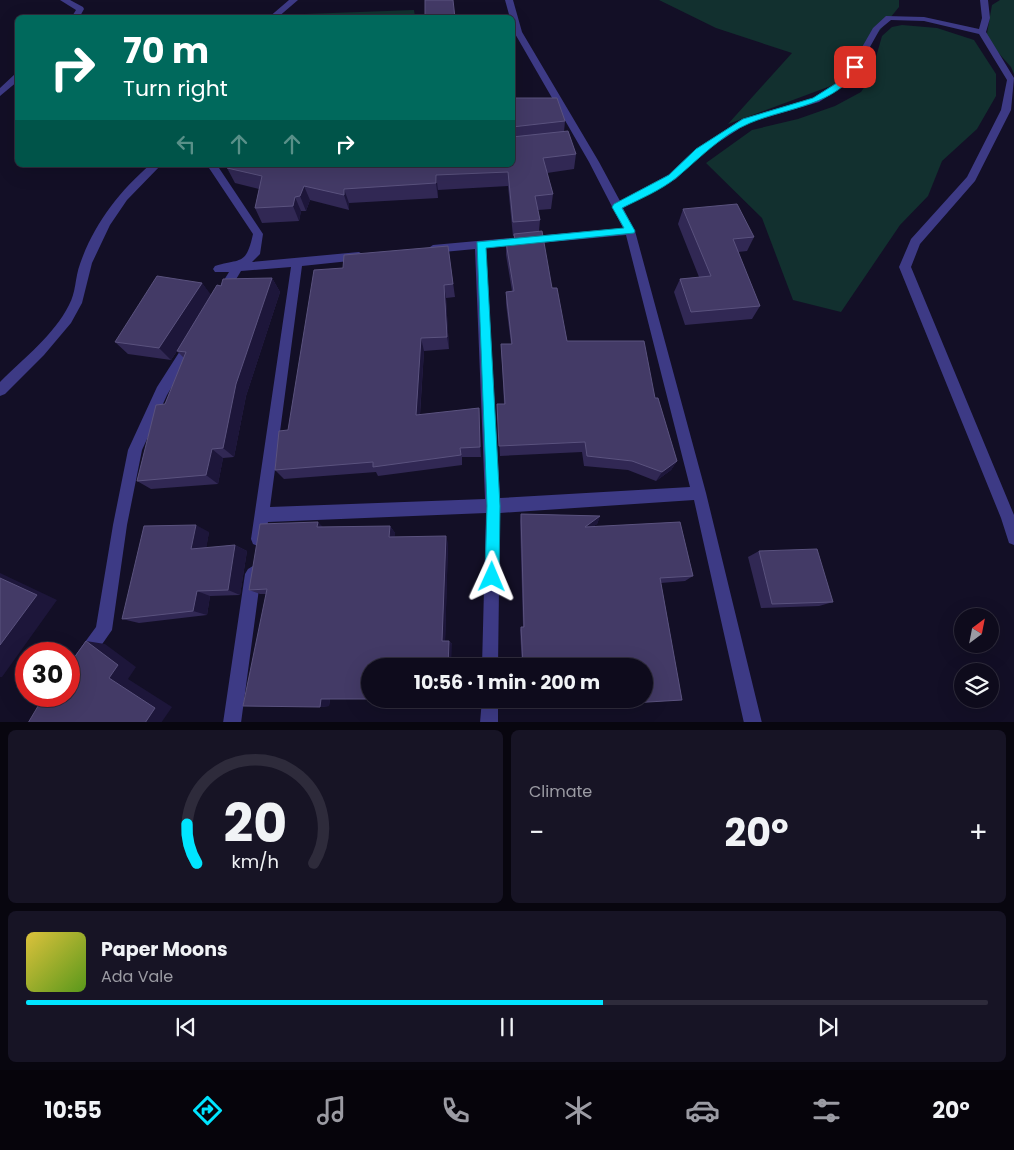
<!DOCTYPE html>
<html lang="en">
<head>
<meta charset="utf-8">
<style>
  body { margin:0; font-family:Poppins,sans-serif; background:#171425; color:#f1f3f6; height:100vh; display:flex; flex-direction:column; font-size:19px; white-space:nowrap }
  * { box-sizing:border-box; margin:0 }
  p { font-size:16px; color:#9b9ba3 }
  .icon { flex:none; width:28px; height:28px; fill:none; stroke:currentColor; stroke-width:2; stroke-linecap:round; stroke-linejoin:round }
  .map { position:relative; height:722px; overflow:hidden }
  .sheet { display:flex; flex-direction:column; gap:8px; padding:8px; background:#08060f; flex:1 }
  .sheet>* { flex:none }
  .hud { position:absolute; left:15px; top:15px; width:500px; height:152px; border-radius:8px; box-shadow:0 5px 20px #0002,0 0 0 1px #2e2b3b; background:#00695c; color:#fff; overflow:hidden }
  .needle { width:32px; rotate:32deg }
  .buttons { position:absolute; left:954px; top:608px; display:grid; gap:10px }
  .buttons a { display:grid; place-items:center; width:45px; height:45px; border-radius:50%; background:#0e0b1c; box-shadow:0 5px 20px #0002,0 0 0 1px #2e2b3b; font-size:25px }
  .speed { position:absolute; left:15px; top:642px; display:flex; gap:10px; font-size:25px; font-weight:700; text-align:center }
  .speed>* { display:grid; place-content:center; width:65px; height:65px; border-radius:50%; background:#0e0b1c; box-shadow:0 5px 20px #0002,0 0 0 1px #2e2b3b; line-height:1 }
  .speed .limit { border:8px solid #d22; background:#fff; color:#111 }
  .pin { position:absolute; display:grid; place-items:center; width:42px; height:42px; color:#fff; margin:-21px; border-radius:10px; box-shadow:0 2px 8px #0006 }
  .me { position:absolute; width:55px; margin:-28px; rotate:1deg; stroke-linejoin:round; filter:drop-shadow(0 0 4px #0008) }
  .turn { display:flex; align-items:center; gap:18px; height:105px; padding:0 25px; font-size:22px }
  .turn .icon { width:65px; height:65px; stroke-width:2.5 }
  .turn b { display:block; font-size:35px; line-height:42px }
  .lanes { display:flex; align-items:center; height:48px; padding:0 25px; background:#0003; justify-content:center; gap:25px; direction:ltr }
  .lanes .off { opacity:.35 }
  .big { font-size:38px; font-weight:700; line-height:1.1 }
  .sheet .widget { flex:1; display:flex; flex-direction:column; justify-content:center; gap:8px; min-width:0; padding:0 18px; border-radius:8px; background:#171425 }
  .sheet .dial { align-items:center; gap:0 }
  .dial svg { height:130px; overflow:visible; fill:none; stroke:#2e2b3b; stroke-width:7; stroke-linecap:round; text-anchor:middle }
  .dial text { fill:#f1f3f6; stroke:none }
  .song { display:flex; align-items:center; gap:15px }
  .cover { width:60px; height:60px; border-radius:8px; background:linear-gradient(135deg,hsl(50 70% 55%),hsl(90 70% 35%)) }
  .played { height:5px; border-radius:2px; background:linear-gradient(90deg,#00e5ff 60%,#2e2b3b 60%) }
  .keys { display:flex; justify-content:space-around; direction:ltr }
  .heat { display:flex; justify-content:space-between; align-items:center; font-size:28px; direction:ltr }
  .sheet .tiles { flex:1; display:grid; gap:8px; grid-template-columns:1fr 1fr }
  .widget:last-child { grid-column:span 2 }
  .trip { position:absolute; left:361px; top:658px; width:292px; height:50px; border-radius:25px; background:#0e0b1c; box-shadow:0 5px 20px #0002,0 0 0 1px #2e2b3b; font-weight:700; line-height:50px; text-align:center }
  .tabs { display:flex; height:80px; justify-content:space-around; align-items:center; background:#06040b; color:#9b9ba3 }
  .tabs .icon { width:35px; height:35px }
  .tabs .current { color:#00e5ff }
  .tabs b { font-size:22px; color:#f1f3f6 }
  .map>svg:first-child { display:block }
  .green { fill:#12302f }
  .lines { fill:none; stroke-linecap:round; stroke-linejoin:round }
  .minor { fill:#3d3a85; fill-rule:evenodd }
  .wall { fill:#312854 }
  .shaded-wall { fill:#1d163a }
  .building { fill:#433a66; stroke:#5a527e }
  .route { fill:#00e5ff; stroke:#0095a6 }
</style>
</head>
<body>
<div class="map">
<svg width="1014" height="723" viewBox="0 0 1014 723">
  <rect width="100%" height="100%" fill="#130f26"/>
  <!-- green -->
  <path class="green" d="M659 0H899V7L836 84 728 124 792 53 716 28Z
    M1000 0H1014V74L1011 67 986 39 992 5Z
    M414 10 415 17 274 18 277 15Z
    M902 25 937 28 974 40 996 74V96L977 129 942 161 928 196 900 225 841 312 793 300 762 218 706 163 752 130 798 119 835 106 861 92 874 73V64L882 36 892 27Z"/>
  <g class="lines">
    <!-- minor -->
    <path class="minor" d="M60 0H70L83 7 84 9 79 18H71L76 10Z
      M289 0H298L277 18H268Z
      M505 0H513L522 32 599 162 620 201 668 175 696 149 742 119 813 98 845 77 873 28 886 16 924 17 979 29 982 18 980 0H988L990 18 986 32 1014 78 1011 110 975 181 920 244 911 267 1014 515V545L1009 543 1001 518 899 267 911 239 967 177 1001 110 1007 80 979 34 924 21 891 20 880 29 851 81 819 102 748 123 702 153 676 179 623 208 635 231 706 493 762 723H744L694 500 500 513 498 666H482L486 513 268 522 263 544 258 546 253 544 251 539 291 267 241 271 226 296H218L216 293 229 272H215L213 269 215 266C241 258 246 266 253 234L207 165H217L263 234 260 254 252 262 359 252 365 256 359 260 302 266 270 507 485 499 475 249 433 253 427 249 433 245 623 228 589 162 514 32 512 18H510ZM626 235 690 487 500 498 486 248Z
      M15 74H18V81L0 96V88Z
      M150 165H161L127 200 110 225 92 263 82 303 71 323 44 355 5 394 0 396V382C24 358 54 335 69 305 76 293 75 277 80 264 93 226 119 191 150 165Z
      M191 339 195 340 197 344 167 395 142 450 127 525 112 630 75 683 69 685V664L96 627 113 525 128 450 157 387 187 340Z
      M253 566 258 569 261 574 241 723H223L245 574 248 569Z
      M482 699H498V723H480Z"/>
  </g>
  <!-- wall -->
  <path class="wall" d="M512 98 565 121 564 132 576 154 574 169 547 173 553 194 551 209 538 210 540 220 539 231 552 288 567 341 655 398 677 461 671 470 656 481 628 470 584 466 582 452 500 456 497 404H504L501 344H511L506 304V292L512 291 506 255V242L514 241V236H513L508 186 438 190V198L349 203V210L310 200 306 211H301L299 221 262 223 255 208 259 189 235 183 227 168 512 165Z
    M683 209 754 237 747 251 738 252 760 306 752 319 685 325 674 292 680 279 699 277 678 224Z
    M448 246 455 297 446 298 449 349 424 351 420 415 479 408 481 457H462V465L378 476 376 472 284 479 275 470 343 268Z
    M272 278 280 292 246 396 234 457 223 458 218 484 151 489 137 481 165 404 184 358 177 351 171 360 128 354 115 342 202 283 211 296 221 286Z
    M521 514 600 516 597 524 592 527 680 522 693 576 685 581 661 583 682 700 608 704V699H645V666H522L520 630 521 627H523L520 521Z
    M390 526 395 533 394 537 448 543 445 641H449L452 644 330 699 329 706 320 707 266 594H260L249 590 323 527Z
    M209 532 206 548 235 545 247 551 240 595 210 596 207 615 139 623 122 619Z
    M759 551 833 602 819 606 761 608 748 557Z"/>
  <!-- shaded-wall -->
  <path class="shaded-wall" d="M436 175 438 190V198L436 183Z
    M304 186 310 200 306 211 300 196Z
    M344 189 349 203V210L344 195Z
    M295 197 301 211 299 221 293 206Z
    M272 278 280 292 246 396 234 457 223 448 236 384Z
    M202 283 212 296 171 360 159 348Z
    M444 285 446 298 449 349 447 337Z
    M421 338 424 351 419 426 416 415Z
    M479 408 480 419 481 457 480 447Z
    M212 449 223 458 218 484 206 475Z
    M677 461 671 470 656 481 662 472Z
    M600 516 597 524 582 534 585 527Z
    M318 522 325 529 317 527Z
    M196 525 209 532 205 556 191 549Z
    M390 526 395 533 394 544 389 537Z
    M446 536 448 543 445 644 442 641Z
    M235 545 247 551 240 595 228 590Z
    M0 573 57 600 2 677H0Z
    M197 591 210 596 207 615 193 611Z
    M86 641 105 644 136 667 128 679 172 707 161 723H145L109 678Z
    M449 641 452 644 451 666H448Z
    M321 699H330L329 706 320 707Z"/>
  <!-- building -->
  <path class="building" d="M425 0H453L455 18H425Z
    M512 98H557L565 121 512 127Z
    M568 131 576 154 543 158 553 194 535 196 540 220 513 222 508 172 436 175V183L344 189V195L304 186 300 196 295 197 293 206 255 208 262 176 227 168V165H512V137Z
    M737 204 754 237 733 239 760 306 691 312 680 279 711 276 683 209Z
    M542 231 552 288H557L567 341H644L655 398H658L677 461 662 472 632 461 587 456 585 442 499 446 497 404H505L501 344H512L506 292 514 291 506 242 515 241 514 234Z
    M448 246 453 284 444 285 447 337 421 338 416 415 479 408 480 447 460 448 461 455 373 467V462L275 470 279 431 288 430 314 270 343 268 344 255Z
    M157 276 202 283 159 348 115 342Z
    M272 278 236 384 223 448 212 449 206 475 137 481 156 405 165 404 186 352 177 351 217 285 221 286 223 279Z
    M521 514 600 516 585 527 680 522 693 576 660 578 682 700 614 704 613 699H645V666H523L521 627H524Z
    M318 522 317 527 390 526 389 537 446 536 442 641H449L448 666H370V699H321L320 707 243 706 267 589 249 590 260 524Z
    M196 525 191 549 235 545 228 590 197 591 193 611 122 619 144 526Z
    M817 549 833 602 772 604 759 551Z
    M0 578 37 595 0 645Z
    M86 641 118 665 109 678 155 708 145 723H28L44 696H69V665Z
    M525 699H567L525 701Z"/>
  <!-- route -->
  <path class="route" d="M852 65 859 67C837 106 788 107 750 123 721 135 699 159 676 178 661 190 640 199 622 208L635 231 634 233 486 248 500 506 499 577 497 582 492 584 487 582 485 577 487 506 477 242 624 228 612 207 614 204 669 175 696 149 743 119 813 98 845 78Z"/>
</svg>
<div class="buttons">
<a><svg class="needle" viewBox="-14 -14 28 28"><path d="M0-13l5 13h-10z" fill="#e53935"/><path d="M0 13l5-13h-10z" fill="#9b9ba3"/></svg></a>
<a><svg class="icon" aria-label="layers" viewBox="0 0 24 24"><path d="M12 4l9 5-9 5-9-5zM3 14l9 5 9-5"/></svg></a>
</div>
<div class="speed"><div class="limit">30</div></div>
<div class="pin" style="left:855px;top:67px;background:#d93025"><svg class="icon" aria-label="arrive" viewBox="0 0 24 24"><path d="M6 21V4h12l-3 4 3 4H6"/></svg></div>
<svg class="me" style="left:492px;top:577px" viewBox="-20 -20 40 40"><path d="M0-17L14 15 0 8-14 15z" fill="#00e5ff" stroke="#fff" stroke-width="4"/></svg>
<div class="trip">10:56 · 1 min · 200 m</div>
<div class="hud">
<div class="turn"><svg class="icon" aria-label="right" viewBox="0 0 24 24"><path d="M7 20v-9h11M14 6l5 5-5 5"/></svg><div><b>70 m</b>Turn right</div></div>
<div class="lanes"><svg class="icon off" aria-label="left" viewBox="0 0 24 24"><path d="M17 20v-9H6M10 6l-5 5 5 5"/></svg><svg class="icon off" aria-label="ahead" viewBox="0 0 24 24"><path d="M12 20V5M6 11l6-6 6 6"/></svg><svg class="icon off" aria-label="ahead" viewBox="0 0 24 24"><path d="M12 20V5M6 11l6-6 6 6"/></svg><svg class="icon" aria-label="right" viewBox="0 0 24 24"><path d="M7 20v-9h11M14 6l5 5-5 5"/></svg></div>
</div>
</div>
<section class="sheet">
<div class="tiles">
<div class="widget dial"><svg viewBox="0 0 100 80">
<path d="M14 69A42 42 0 1 1 86 69"/>
<path d="M14 69A42 42 0 0 1 8 45" stroke="#00e5ff"/>
<text x="50" y="56" font-size="32" font-weight="700">20</text>
<text x="50" y="72" font-size="11">km/h</text>
</svg></div>
<div class="widget"><p>Climate</p>
<div class="heat"><a>−</a><b class="big">20°</b><a>+</a></div>
</div>
<div class="widget">
<div class="song"><i class="cover"></i><div><b>Paper Moons</b><p>Ada Vale</p></div></div>
<div class="played"></div>
<div class="keys"><svg class="icon" aria-label="previous" viewBox="0 0 24 24"><path d="M18 5L8 12l10 7zM5 5v14"/></svg><svg class="icon" aria-label="pause" viewBox="0 0 24 24"><path d="M8 5v14M16 5v14"/></svg><svg class="icon" aria-label="next" viewBox="0 0 24 24"><path d="M6 5l10 7-10 7zM19 5v14"/></svg></div>
</div>
</div>
</section>
<nav class="tabs">
<b>10:55</b>
<svg class="icon current" aria-label="directions" viewBox="0 0 24 24"><path d="M12 3l9 9-9 9-9-9zM9 14v-3h6M13 9l2 2-2 2"/></svg>
<svg class="icon" aria-label="music" viewBox="0 0 24 24"><path d="M9 18V5l10-2v13"/><circle cx="6" cy="18" r="3"/><circle cx="16" cy="16" r="3"/></svg>
<svg class="icon" aria-label="phone" viewBox="0 0 24 24"><path d="M5 4h4l2 5-3 2q2 4 5 5l2-3 5 2v4C11 20 4 13 5 4z"/></svg>
<svg class="icon" aria-label="climate" viewBox="0 0 24 24"><path d="M12 3v18M4 7l16 10M4 17L20 7"/></svg>
<svg class="icon" aria-label="car" viewBox="0 0 24 24"><path d="M5 17H2v-5l4-1 3-4h7l3 4 3 1v5h-3M9 17h6M6 11h13"/><circle cx="7" cy="17" r="2"/><circle cx="17" cy="17" r="2"/></svg>
<svg class="icon" aria-label="filters" viewBox="0 0 24 24"><path d="M4 7h16M4 17h16"/><circle cx="9" cy="7" r="2"/><circle cx="15" cy="17" r="2"/></svg>
<b>20°</b>
</nav>
</body>
</html>
